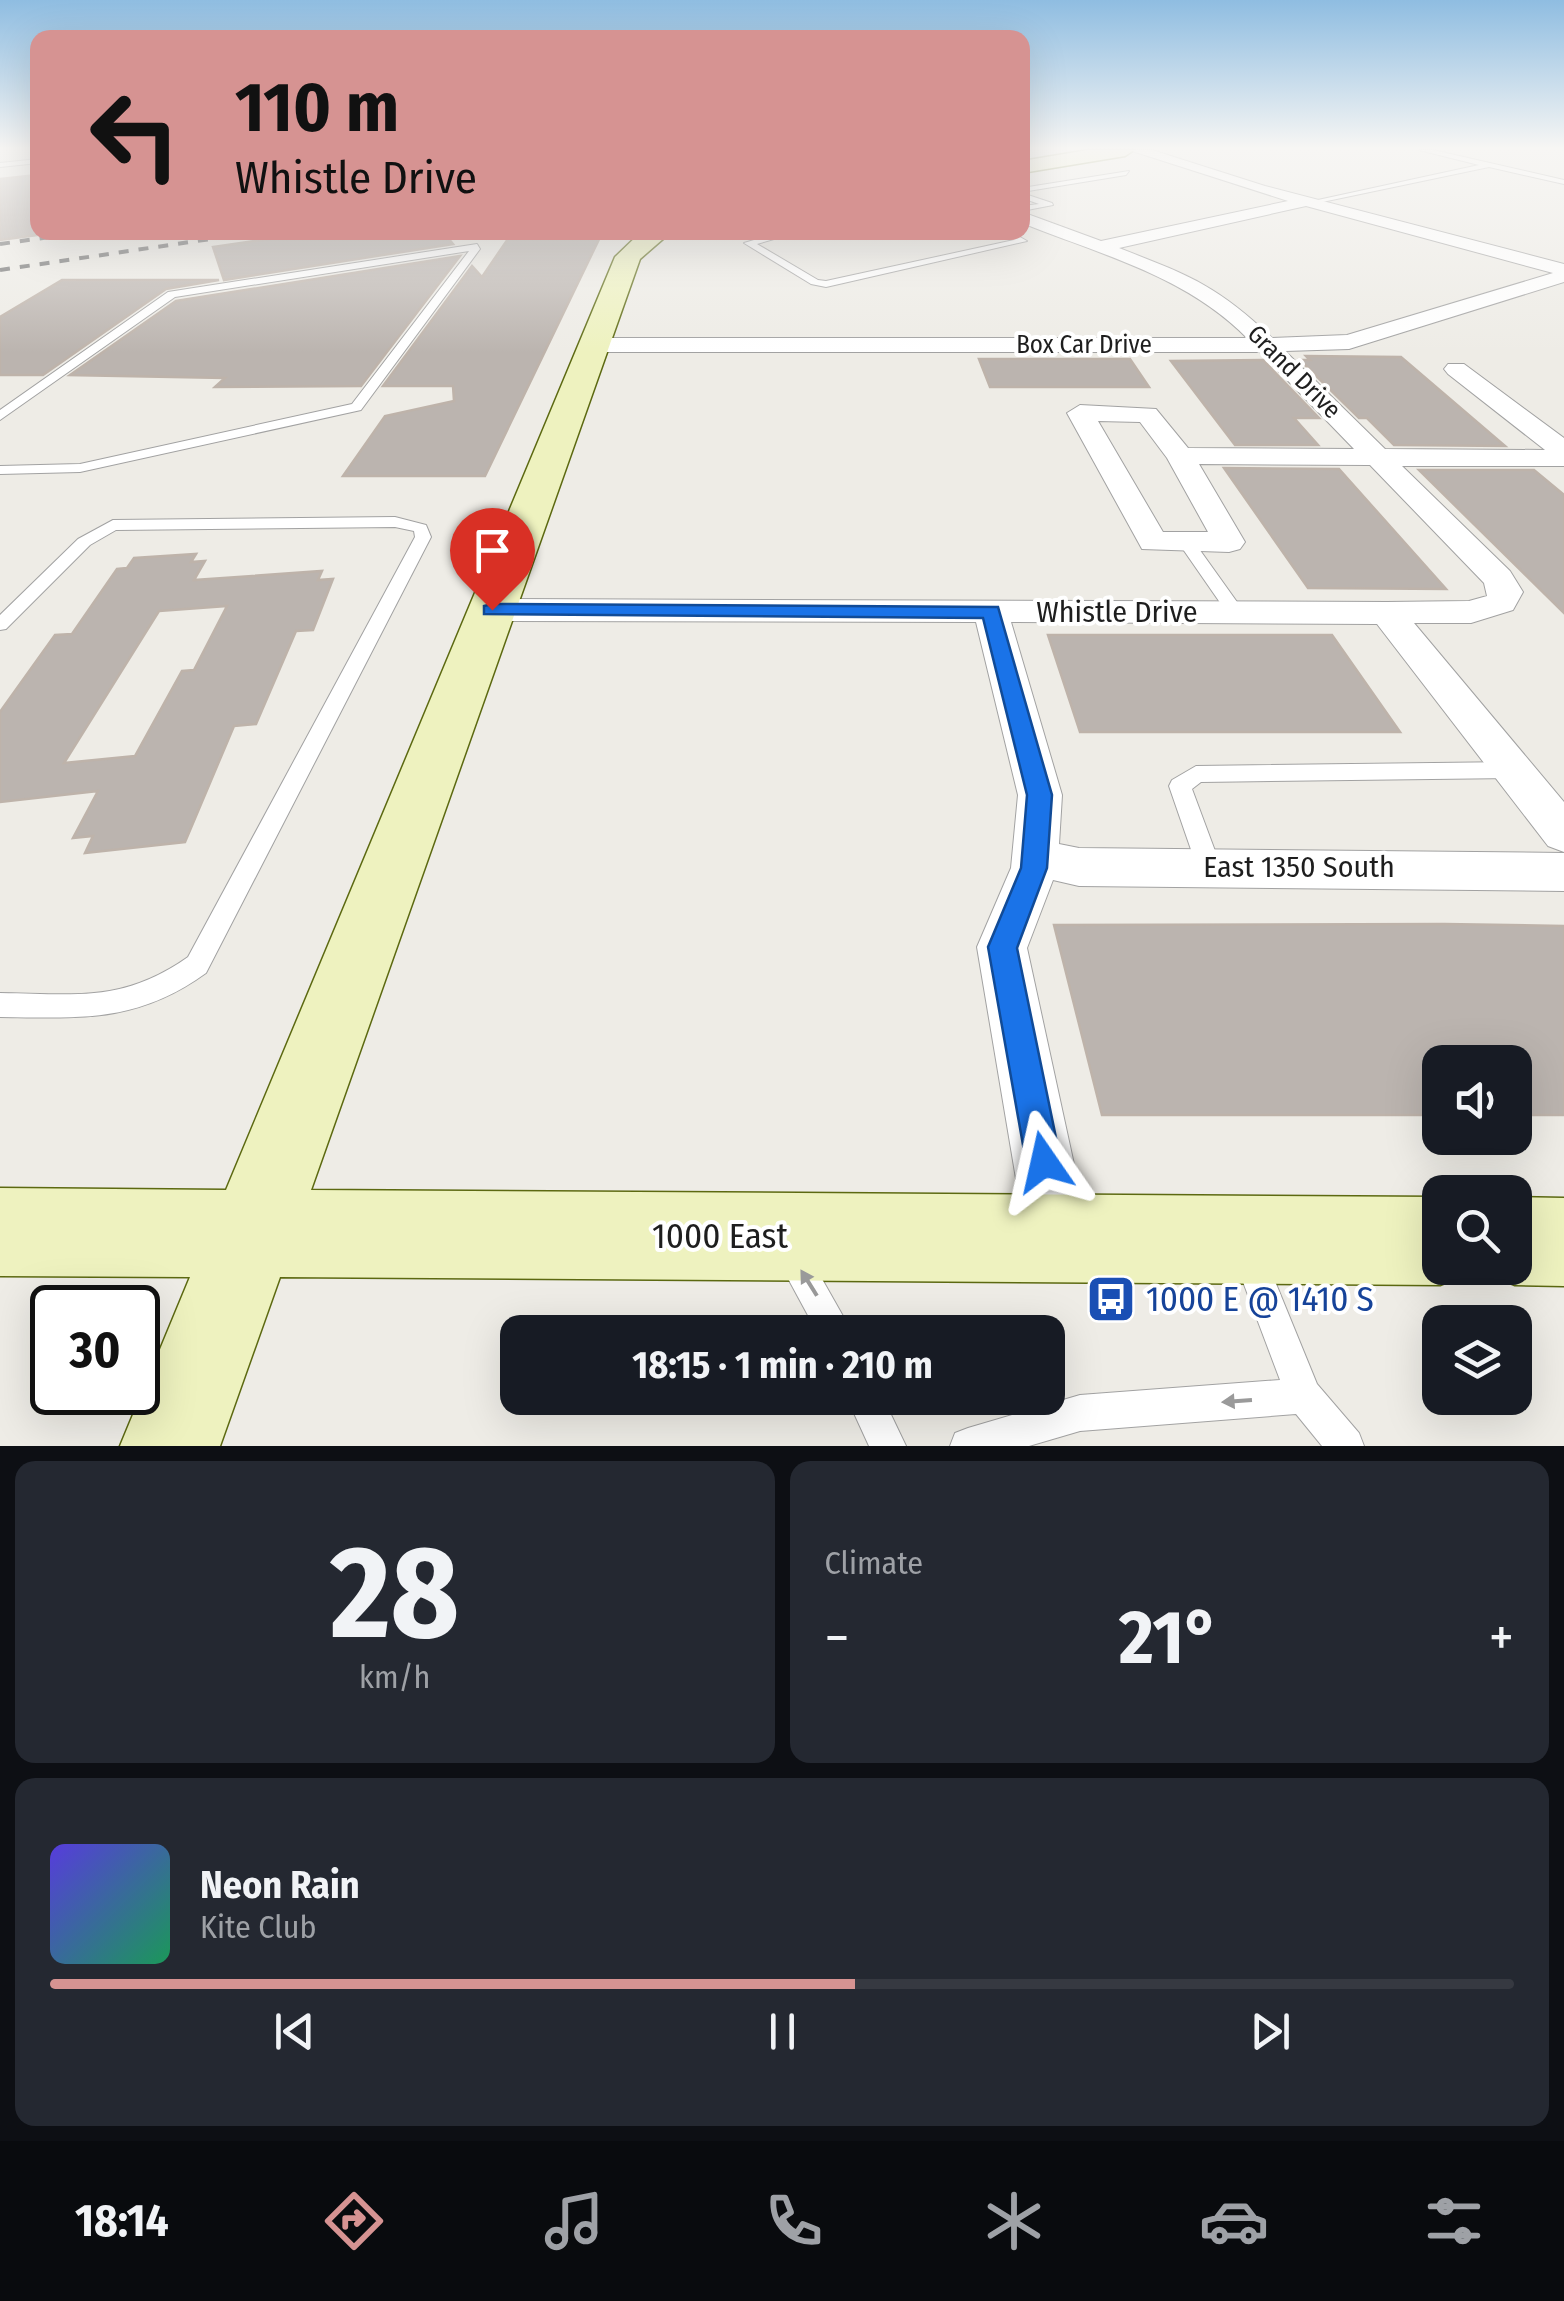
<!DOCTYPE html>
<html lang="en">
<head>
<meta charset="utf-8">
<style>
  body { margin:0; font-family:"Fira Sans Condensed",sans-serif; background:#242831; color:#f1f3f6; height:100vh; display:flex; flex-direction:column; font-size:38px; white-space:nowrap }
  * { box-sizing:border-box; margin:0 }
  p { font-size:32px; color:#9ea1a6 }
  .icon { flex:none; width:55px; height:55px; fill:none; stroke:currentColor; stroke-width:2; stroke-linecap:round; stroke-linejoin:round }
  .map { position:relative; height:1446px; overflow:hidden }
  .side { display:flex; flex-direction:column; gap:15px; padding:15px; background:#0d0f14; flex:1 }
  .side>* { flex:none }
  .top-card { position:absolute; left:30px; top:30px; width:1000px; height:210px; border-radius:20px; box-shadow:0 10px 40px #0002; background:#d69392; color:#111; overflow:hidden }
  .fabs { position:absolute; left:1422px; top:1045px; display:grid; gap:20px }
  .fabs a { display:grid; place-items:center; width:110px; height:110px; border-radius:20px; background:#171b24; box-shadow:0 10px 40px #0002; font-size:50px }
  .speed { position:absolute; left:30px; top:1285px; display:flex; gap:20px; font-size:50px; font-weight:700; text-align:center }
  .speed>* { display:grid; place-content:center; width:130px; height:130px; border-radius:50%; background:#171b24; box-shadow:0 10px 40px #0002; line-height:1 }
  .speed .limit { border:5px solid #111; border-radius:15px; background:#fff; color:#111 }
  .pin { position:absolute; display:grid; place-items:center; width:85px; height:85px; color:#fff; margin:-102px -42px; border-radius:50% 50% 50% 0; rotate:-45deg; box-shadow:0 0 10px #0007 }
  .pin .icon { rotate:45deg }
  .me { position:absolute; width:110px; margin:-55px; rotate:349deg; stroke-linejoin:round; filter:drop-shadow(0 0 8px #0008) }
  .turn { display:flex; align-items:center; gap:35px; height:210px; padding:0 40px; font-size:45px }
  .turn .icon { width:130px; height:130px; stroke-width:2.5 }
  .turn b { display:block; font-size:70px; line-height:85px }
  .big { font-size:75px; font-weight:700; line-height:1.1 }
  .side .widget { flex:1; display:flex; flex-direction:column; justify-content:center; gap:15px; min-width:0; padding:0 35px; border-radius:20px; background:#242831 }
  .side .dial { align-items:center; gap:0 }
  .dial b { font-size:130px; line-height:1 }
  .song { display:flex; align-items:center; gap:30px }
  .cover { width:120px; height:120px; border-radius:15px; background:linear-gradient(135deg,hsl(250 70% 55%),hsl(150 70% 35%)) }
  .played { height:10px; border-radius:5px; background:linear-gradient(90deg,#d69392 55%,#363941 55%) }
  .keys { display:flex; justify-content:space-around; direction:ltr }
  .heat { display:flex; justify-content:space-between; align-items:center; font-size:55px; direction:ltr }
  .side .tiles { flex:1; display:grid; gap:15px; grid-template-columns:1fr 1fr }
  .widget:last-child { grid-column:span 2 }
  .trip { position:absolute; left:500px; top:1315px; width:565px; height:100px; border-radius:20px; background:#171b24; box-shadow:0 10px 40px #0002; font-weight:700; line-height:100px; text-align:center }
  .dock { display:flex; height:160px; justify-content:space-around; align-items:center; background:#090b0e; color:#9ea1a6 }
  .dock .icon { width:70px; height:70px }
  .dock .selected { color:#d69392 }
  .dock b { font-size:45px; color:#f1f3f6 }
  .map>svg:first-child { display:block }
  .building { fill:#bbb4af; stroke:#beb3aa; stroke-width:2.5; fill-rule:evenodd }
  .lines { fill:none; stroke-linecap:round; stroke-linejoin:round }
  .lane-casing { stroke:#a2a2a2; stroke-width:2 }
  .street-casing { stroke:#a2a2a2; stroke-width:2 }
  .secondary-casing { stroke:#5c6911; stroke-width:3 }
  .lane { fill:#fff; fill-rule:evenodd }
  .street { fill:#fff; fill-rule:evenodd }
  .secondary { fill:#eef2bf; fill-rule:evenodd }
  .rail-far1 { stroke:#6c6c6c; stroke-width:2.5; stroke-dasharray:8 8; stroke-linecap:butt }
  .rail { stroke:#6c6c6c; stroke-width:4; stroke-dasharray:10 10; stroke-linecap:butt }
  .oneway { fill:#9a9a9a }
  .route { fill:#1a73e8; stroke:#114b97; stroke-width:2.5 }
  .labels { text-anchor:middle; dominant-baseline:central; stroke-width:8; stroke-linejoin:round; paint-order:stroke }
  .far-street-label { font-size:25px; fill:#1e1e1e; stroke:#fff }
  .street-label { font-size:30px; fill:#1e1e1e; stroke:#fff }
  .near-street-label { font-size:35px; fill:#1e1e1e; stroke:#fff }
  .near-transit-label { font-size:35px; fill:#164399; stroke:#fff; text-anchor:start }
</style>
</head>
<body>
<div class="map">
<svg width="1564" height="1446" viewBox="0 0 1564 1446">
  <rect width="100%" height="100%" fill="#eeece6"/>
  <!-- building -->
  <path class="building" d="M38 175V235L0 240V179Z
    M317 232H443L453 244 224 280 213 247Z
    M512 233H602L485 476H343L385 416 454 401 453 386H383L472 266 482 277Z
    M460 256 361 386 215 387 225 378 70 375 176 301Z
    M62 280H219L166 289 43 375H0V317Z
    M1306 356 1401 357 1505 446 1394 445 1367 418H1359L1300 360H1310Z
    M979 359H1130L1149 387H990Z
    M1263 360 1319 418H1294L1318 445H1235L1171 361Z
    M1224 468 1339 469 1446 589 1308 588Z
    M1419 470H1534L1564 495V613Z
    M196 554 191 562 205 561 194 580 322 571 318 580 333 579 313 630 296 631 256 724 234 726 185 842 85 853 93 836 73 838 98 791 0 802V712L55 635 72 634 117 569 127 568 134 558ZM227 606 194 670 182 671 135 756 64 763 159 611Z
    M1048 635H1332L1400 732H1080Z
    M1444 924 1564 926V1115H1515V1062H1440V1115H1102L1054 925Z"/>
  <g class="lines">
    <!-- lane casing -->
    <g class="lane-casing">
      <path id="lane" d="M1419 150H1433L1564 180V184L1489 167 1308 205 1304 203 1479 165Z
        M38 159V163L0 167V163Z
        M1129 171 1126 175 1022 192V188Z
        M1022 193 1052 203 1053 205 1022 211V206L1039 204 1022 198Z
        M781 232H798L757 244 818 280 826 281 1014 240 999 232H1011L1027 241 826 287 811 284 744 243Z
        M477 244 480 249 361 410 80 472 0 474V466L80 464 352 404 469 251 175 297 0 420V410L168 292Z
        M395 517 426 525 431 537 206 973C137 1023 81 1018 0 1017V993C75 994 123 1003 188 957L415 537 414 531 395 527 116 530 90 545 6 629 0 630V615L78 539 113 520Z
        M1186 537 1192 539 1242 609 1245 613 1242 617H1230L1178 542Z
        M1513 762 1520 765 1524 770 1520 775 1513 778 1201 782 1192 789 1221 867 1217 874 1209 876 1201 874 1197 867 1169 786 1172 780 1196 766Z
        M1250 1242 1261 1247 1317 1384 1359 1433 1364 1446H1322L1296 1414 1080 1431 1029 1446H950L955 1433 968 1428 1080 1395 1280 1380 1234 1258 1239 1247Z
        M794 1244 805 1249 852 1332H817L778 1260 783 1249Z
        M847 1398H883L906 1446H869Z"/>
    </g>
    <!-- street casing -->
    <g class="street-casing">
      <path id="street" d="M1129 150H1152L1265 186 1564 264V282L1349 349 1285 351 1385 449 1545 450 1448 374 1444 369 1448 364H1464L1564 438V466H1402L1510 571 1523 592 1513 610 1471 623H1414L1564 802V852L1548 846 1377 624 1011 622 1062 795 1059 844 1079 848 1564 853V891L1079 886 1053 880 1027 948 1090 1238 1080 1260 1058 1270 1036 1260 1026 1238 977 947 1011 868 1018 795 976 622 491 621 479 617 474 610 479 603 491 599 1387 602 1469 601 1487 596 1484 583 1370 465 1199 464 1245 542 1240 549 1229 552 1142 549 1067 413 1080 405 1156 409 1188 448 1354 449 1260 352H594L583 345 594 338H1247C1186 276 1102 255 1022 223V212L1101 241 1288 201ZM1306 206 1553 273 1347 335 1272 338C1217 285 1188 275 1119 248ZM1098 421 1140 422 1167 458 1208 532H1163Z"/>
    </g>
    <!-- secondary casing -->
    <g class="secondary-casing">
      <path id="secondary" d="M1088 150H1134L1125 156 1022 173V161Z
        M641 232H671L640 259 311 1190 1440 1197V1268H1473L1471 1272 1440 1285 280 1277 220 1446H120L190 1277 0 1276V1188L226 1190 615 257Z
        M1515 1197 1564 1198V1286L1515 1285 1484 1272 1482 1268H1515Z"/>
    </g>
    <!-- lane -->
    <use href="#lane" class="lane"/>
    <!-- street -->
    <use href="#street" class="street"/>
    <!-- secondary -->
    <use href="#secondary" class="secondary"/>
    <!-- rail-far1 -->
    <path class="rail-far1" d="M82 233 86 232
      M254 233 258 232"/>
    <!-- rail -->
    <path class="rail" d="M0 244 86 232
      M0 270 258 232"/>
  </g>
  <!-- one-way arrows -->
  <defs><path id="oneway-solid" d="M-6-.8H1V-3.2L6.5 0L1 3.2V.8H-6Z" transform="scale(2.5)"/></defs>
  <g class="oneway">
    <use href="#oneway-solid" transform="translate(809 1283) rotate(-122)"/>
    <use href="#oneway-solid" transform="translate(1237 1401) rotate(176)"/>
  </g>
  <!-- sky -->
  <linearGradient id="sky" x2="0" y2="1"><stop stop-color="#8fbde1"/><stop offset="0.42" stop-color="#f7f6f4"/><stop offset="1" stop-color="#f7f6f4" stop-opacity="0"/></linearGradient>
  <rect width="1564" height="353" fill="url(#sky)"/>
  <!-- route -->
  <path class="route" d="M492 604 998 607 1052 795 1047 868 1017 948 1061 1162 1056 1174 1044 1179 1031 1174 1026 1162 988 947 1021 868 1027 795 983 618 484 614V606Z"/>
  <!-- icons -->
  <defs>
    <g id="bus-square" transform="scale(2.5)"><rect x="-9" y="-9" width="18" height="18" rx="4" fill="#1a4fb4" stroke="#fff"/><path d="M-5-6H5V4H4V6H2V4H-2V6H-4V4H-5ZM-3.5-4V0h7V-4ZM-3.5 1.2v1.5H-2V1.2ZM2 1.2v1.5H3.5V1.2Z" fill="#fff"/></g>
  </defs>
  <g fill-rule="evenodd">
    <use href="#bus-square" x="1111" y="1299"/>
  </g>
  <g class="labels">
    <!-- far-street labels -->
    <g class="far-street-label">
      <text x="1084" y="345">Box Car Drive</text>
      <text transform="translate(1294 372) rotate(45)">Grand Drive</text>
    </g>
    <!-- street labels -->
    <g class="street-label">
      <text x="1117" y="612">Whistle Drive</text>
      <text x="1299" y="867">East 1350 South</text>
    </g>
    <!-- near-street labels -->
    <g class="near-street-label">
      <text x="720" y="1236">1000 East</text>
    </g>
    <!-- near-transit labels -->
    <g class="near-transit-label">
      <text x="1146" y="1299">1000 E @ 1410 S</text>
    </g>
  </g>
</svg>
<div class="fabs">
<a><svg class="icon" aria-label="sound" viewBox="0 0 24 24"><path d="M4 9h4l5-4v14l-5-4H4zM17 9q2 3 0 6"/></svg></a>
<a><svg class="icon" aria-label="search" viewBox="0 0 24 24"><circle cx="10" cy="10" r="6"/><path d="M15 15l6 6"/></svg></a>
<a><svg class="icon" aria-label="layers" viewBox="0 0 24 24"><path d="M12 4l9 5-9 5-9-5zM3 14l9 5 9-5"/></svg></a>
</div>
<div class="speed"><div class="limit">30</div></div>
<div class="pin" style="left:492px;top:610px;background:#d93025"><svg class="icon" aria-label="arrive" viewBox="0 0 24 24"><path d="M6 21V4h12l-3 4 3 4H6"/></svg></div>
<svg class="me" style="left:1044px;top:1162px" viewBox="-20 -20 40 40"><path d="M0-17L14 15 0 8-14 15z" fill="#1a73e8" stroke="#fff" stroke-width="4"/></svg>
<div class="trip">18:15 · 1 min · 210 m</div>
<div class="top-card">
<div class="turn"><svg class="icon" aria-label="left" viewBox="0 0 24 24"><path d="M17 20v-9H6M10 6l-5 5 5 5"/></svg><div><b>110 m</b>Whistle Drive</div></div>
</div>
</div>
<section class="side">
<div class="tiles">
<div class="widget dial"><b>28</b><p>km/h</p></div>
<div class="widget"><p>Climate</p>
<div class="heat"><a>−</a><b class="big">21°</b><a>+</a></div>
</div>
<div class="widget">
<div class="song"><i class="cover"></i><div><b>Neon Rain</b><p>Kite Club</p></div></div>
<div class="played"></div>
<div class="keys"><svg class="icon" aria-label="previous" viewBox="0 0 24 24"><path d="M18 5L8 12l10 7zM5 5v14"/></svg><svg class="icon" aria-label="pause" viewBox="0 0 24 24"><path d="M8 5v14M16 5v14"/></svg><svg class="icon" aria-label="next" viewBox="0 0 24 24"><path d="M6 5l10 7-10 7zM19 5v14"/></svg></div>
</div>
</div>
</section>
<nav class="dock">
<b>18:14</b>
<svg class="icon selected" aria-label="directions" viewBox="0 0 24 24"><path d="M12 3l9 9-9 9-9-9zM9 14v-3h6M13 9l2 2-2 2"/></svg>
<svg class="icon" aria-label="music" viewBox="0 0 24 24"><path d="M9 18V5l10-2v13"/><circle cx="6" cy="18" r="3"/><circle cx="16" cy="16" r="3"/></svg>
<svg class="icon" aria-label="phone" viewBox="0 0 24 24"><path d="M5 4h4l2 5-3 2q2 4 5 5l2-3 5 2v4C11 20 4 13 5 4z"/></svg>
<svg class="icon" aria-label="climate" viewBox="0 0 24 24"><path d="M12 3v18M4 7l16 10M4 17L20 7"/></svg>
<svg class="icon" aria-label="car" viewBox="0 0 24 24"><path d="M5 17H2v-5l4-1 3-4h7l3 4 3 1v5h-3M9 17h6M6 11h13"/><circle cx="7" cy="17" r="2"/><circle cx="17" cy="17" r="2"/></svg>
<svg class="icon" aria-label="filters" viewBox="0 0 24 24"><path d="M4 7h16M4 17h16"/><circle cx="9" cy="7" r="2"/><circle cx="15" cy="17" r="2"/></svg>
</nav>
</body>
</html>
